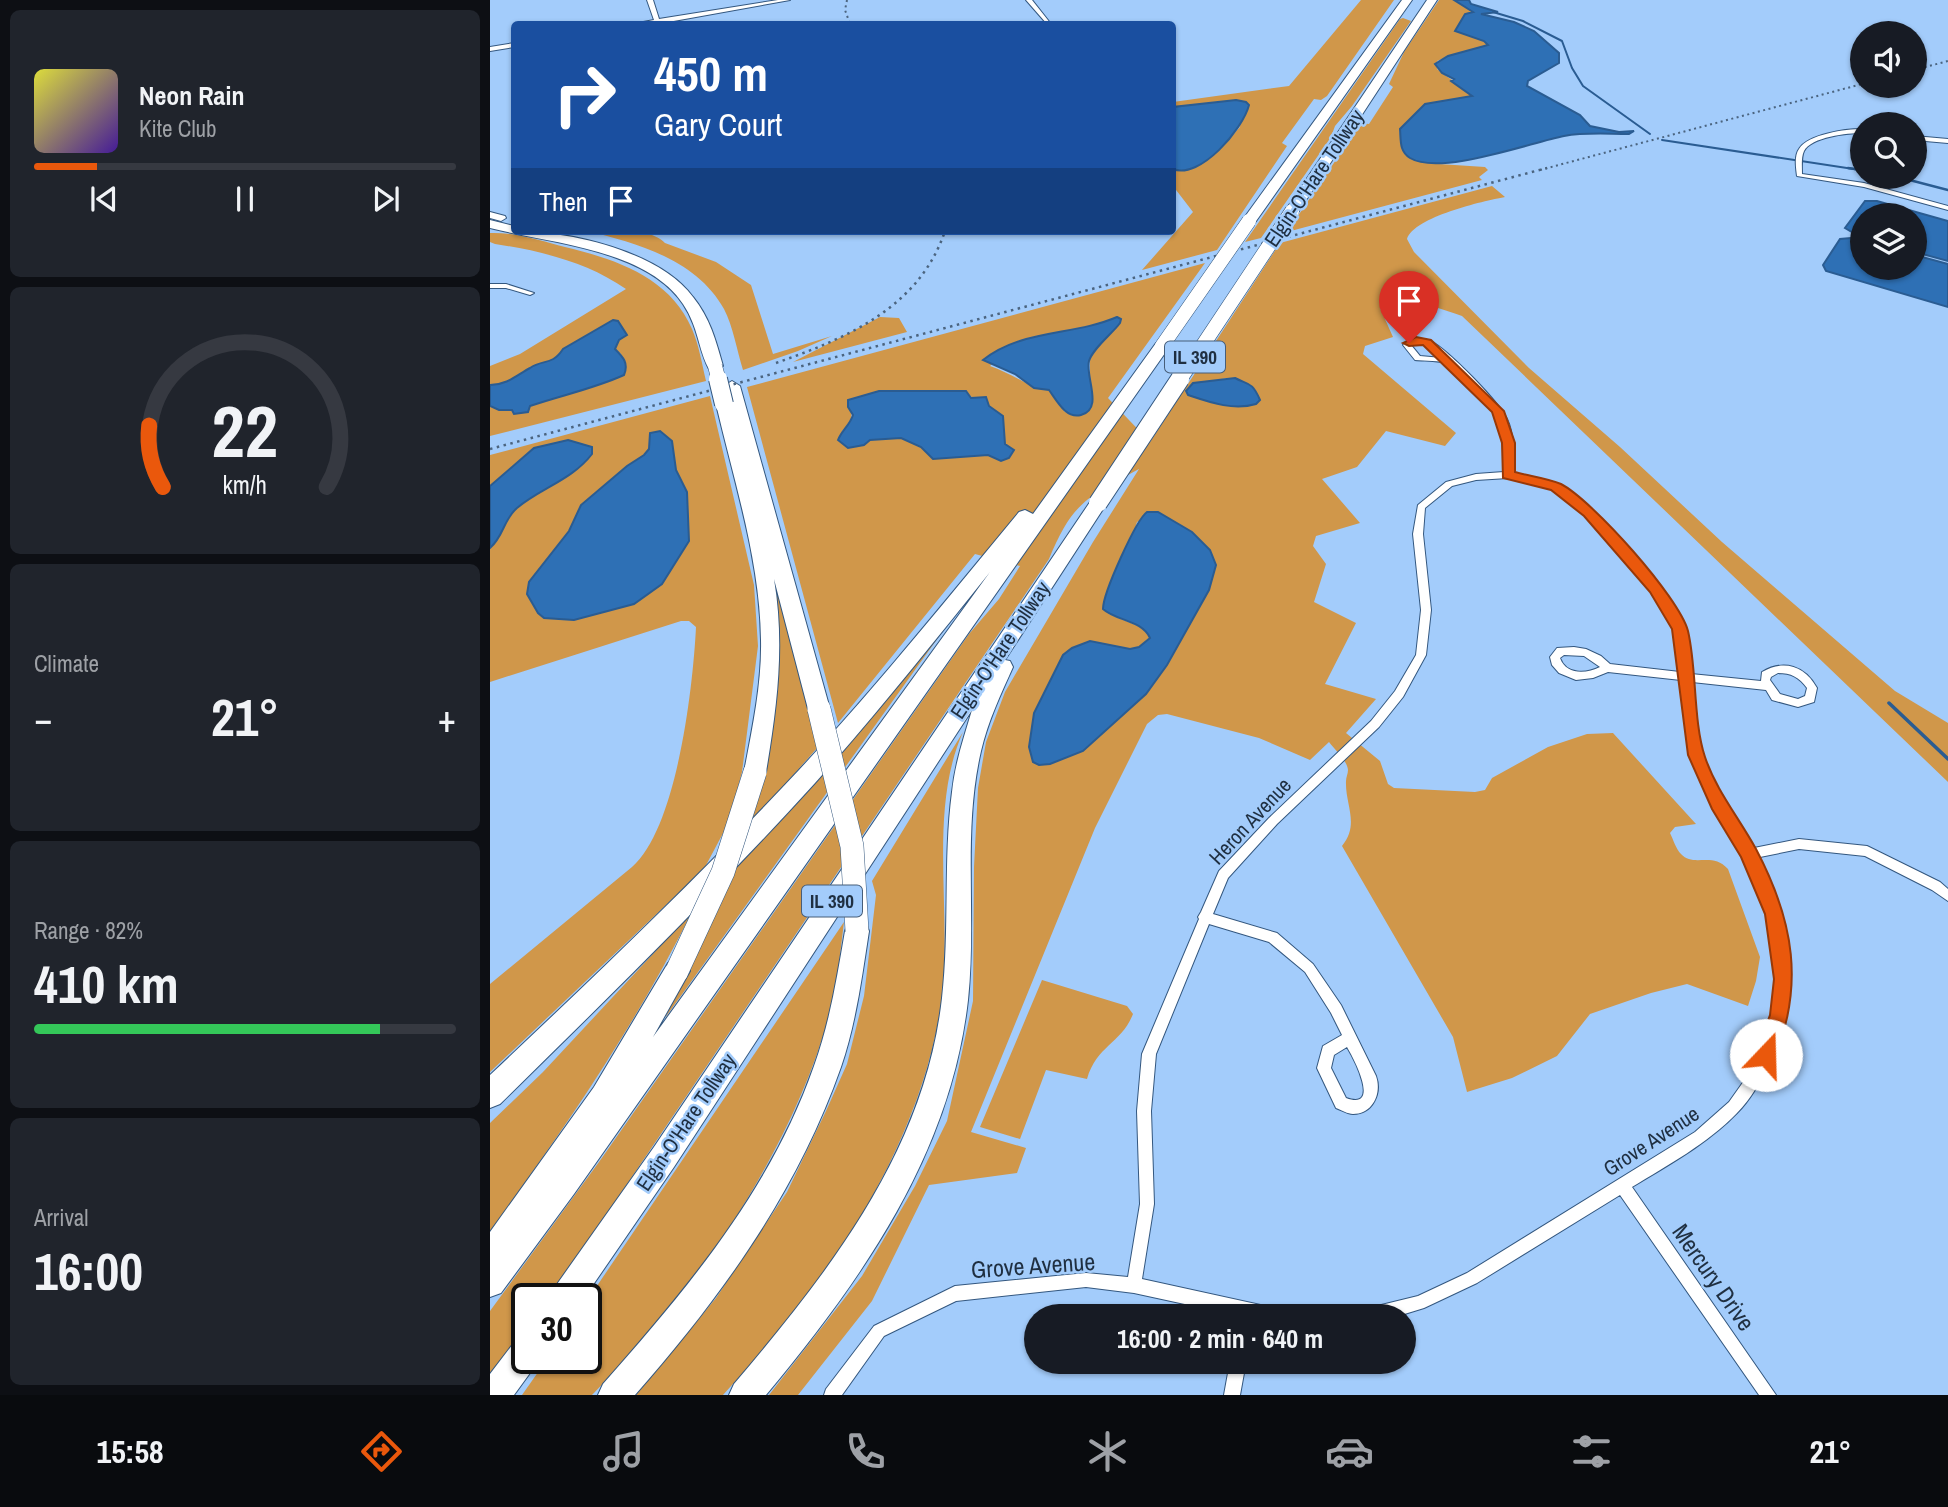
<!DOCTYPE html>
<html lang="en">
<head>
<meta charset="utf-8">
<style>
  body { margin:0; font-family:"Archivo Narrow",sans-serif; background:#20242c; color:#f1f3f6; height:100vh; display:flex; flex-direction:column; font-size:26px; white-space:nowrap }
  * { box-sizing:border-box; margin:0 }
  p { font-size:23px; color:#9ea1a6 }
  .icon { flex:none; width:38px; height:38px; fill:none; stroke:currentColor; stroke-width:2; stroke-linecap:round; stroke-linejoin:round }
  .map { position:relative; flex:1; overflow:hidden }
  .details { display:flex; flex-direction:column; gap:10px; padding:10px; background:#0d0f14; width:490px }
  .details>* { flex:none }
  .guide { position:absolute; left:21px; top:21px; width:665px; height:214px; border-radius:7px; box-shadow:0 2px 5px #0004; background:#1a4fa0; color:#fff; overflow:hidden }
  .fabs { position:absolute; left:1360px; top:21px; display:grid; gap:14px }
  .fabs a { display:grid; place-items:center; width:77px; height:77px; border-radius:50%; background:#171b24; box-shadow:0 2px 5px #0004; font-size:35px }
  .speed { position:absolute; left:21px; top:1283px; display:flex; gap:14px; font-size:35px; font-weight:700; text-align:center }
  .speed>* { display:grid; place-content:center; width:91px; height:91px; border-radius:50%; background:#171b24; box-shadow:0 2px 5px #0004; line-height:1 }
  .speed .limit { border:4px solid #111; border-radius:10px; background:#fff; color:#111 }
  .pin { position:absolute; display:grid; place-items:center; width:60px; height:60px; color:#fff; margin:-72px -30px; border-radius:50% 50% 50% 0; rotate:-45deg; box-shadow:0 0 7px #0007 }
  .pin .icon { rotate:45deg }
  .me { position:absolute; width:77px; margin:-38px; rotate:21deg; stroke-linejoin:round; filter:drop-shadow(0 0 5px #0008) }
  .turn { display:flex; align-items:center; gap:24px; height:147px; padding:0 28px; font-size:32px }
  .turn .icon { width:91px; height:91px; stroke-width:2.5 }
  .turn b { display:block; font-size:49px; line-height:60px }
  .then { display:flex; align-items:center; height:66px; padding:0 28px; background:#0003; gap:14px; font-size:26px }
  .big { font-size:52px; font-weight:700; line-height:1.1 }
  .details .widget { flex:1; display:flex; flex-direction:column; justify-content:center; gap:10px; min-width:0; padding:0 24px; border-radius:10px; background:#20242c }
  .details .dial { align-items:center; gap:0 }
  .dial svg { height:182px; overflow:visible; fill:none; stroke:#363941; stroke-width:7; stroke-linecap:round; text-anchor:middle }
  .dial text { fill:#f1f3f6; stroke:none }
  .song { display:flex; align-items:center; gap:21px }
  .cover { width:84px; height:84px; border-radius:10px; background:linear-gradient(135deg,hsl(60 70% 55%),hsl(260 70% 35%)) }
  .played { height:7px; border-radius:4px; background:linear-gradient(90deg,#ea580c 15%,#363941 15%) }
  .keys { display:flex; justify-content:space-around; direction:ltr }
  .heat { display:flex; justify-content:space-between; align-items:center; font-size:38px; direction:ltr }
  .charge { height:10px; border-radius:5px; background:linear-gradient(90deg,#34c759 82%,#363941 0) }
  .trip { position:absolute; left:534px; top:1304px; width:392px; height:70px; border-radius:35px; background:#171b24; box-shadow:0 2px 5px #0004; font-weight:700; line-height:70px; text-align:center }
  .dock { display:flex; height:112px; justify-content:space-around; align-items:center; background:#090b0e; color:#9ea1a6 }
  .dock .icon { width:49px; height:49px }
  .dock .active { color:#ea580c }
  .dock b { font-size:32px; color:#f1f3f6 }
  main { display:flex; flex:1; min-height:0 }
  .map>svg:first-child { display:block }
  .green { fill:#d0974a; fill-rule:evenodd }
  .water { fill:#2e70b5; stroke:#2a5c92; stroke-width:2 }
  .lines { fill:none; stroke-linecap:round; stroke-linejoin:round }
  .stream-far2 { stroke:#2a5c92; stroke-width:2 }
  .stream-far1 { stroke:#2a5c92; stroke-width:2.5 }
  .stream { stroke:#2a5c92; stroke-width:3.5 }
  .street-casing { stroke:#33577f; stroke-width:2 }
  .secondary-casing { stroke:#33577f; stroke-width:2 }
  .highway-casing { stroke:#33577f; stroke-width:2 }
  .street { fill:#fff; fill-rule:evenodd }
  .secondary { fill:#fff; fill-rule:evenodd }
  .highway { fill:#fff; fill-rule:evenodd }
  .rail-far1 { stroke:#4b647f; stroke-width:2; stroke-dasharray:2 3.5; stroke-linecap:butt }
  .rail { stroke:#4b647f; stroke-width:2.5; stroke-dasharray:2.5 4.5; stroke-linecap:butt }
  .highway-bridge-far2-casing { stroke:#33577f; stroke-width:15; stroke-linecap:butt }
  .highway-bridge-far1-casing { stroke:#33577f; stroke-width:20; stroke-linecap:butt }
  .highway-bridge-casing { stroke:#33577f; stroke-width:24; stroke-linecap:butt }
  .highway-bridge-far2 { stroke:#fff; stroke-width:14 }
  .highway-bridge-far1 { stroke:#fff; stroke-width:18 }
  .highway-bridge { stroke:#fff; stroke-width:23 }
  .route { fill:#ea580c; stroke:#983908; stroke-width:2 }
  .labels { text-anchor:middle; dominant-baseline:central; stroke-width:5; stroke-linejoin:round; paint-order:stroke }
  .shield { fill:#a3ccfb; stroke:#475e79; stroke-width:2 }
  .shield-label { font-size:19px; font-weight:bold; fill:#1f2f41 }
  .street-label { font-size:21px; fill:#1f2f41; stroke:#a3ccfb }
  .near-street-label { font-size:24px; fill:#1f2f41; stroke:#a3ccfb }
</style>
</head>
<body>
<main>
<section class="details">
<div class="widget">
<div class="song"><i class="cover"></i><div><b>Neon Rain</b><p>Kite Club</p></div></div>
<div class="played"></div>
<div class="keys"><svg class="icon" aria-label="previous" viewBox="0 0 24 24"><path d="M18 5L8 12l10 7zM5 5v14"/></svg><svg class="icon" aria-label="pause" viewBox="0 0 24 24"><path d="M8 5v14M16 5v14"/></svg><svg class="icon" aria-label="next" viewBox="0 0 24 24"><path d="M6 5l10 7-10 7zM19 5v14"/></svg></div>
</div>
<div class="widget dial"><svg viewBox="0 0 100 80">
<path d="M14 69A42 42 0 1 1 86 69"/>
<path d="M14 69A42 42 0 0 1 8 42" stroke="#ea580c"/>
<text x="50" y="56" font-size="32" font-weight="700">22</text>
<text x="50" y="72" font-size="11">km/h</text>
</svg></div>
<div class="widget"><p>Climate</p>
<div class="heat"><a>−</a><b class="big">21°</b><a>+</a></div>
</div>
<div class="widget"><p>Range · 82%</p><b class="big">410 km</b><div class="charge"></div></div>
<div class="widget"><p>Arrival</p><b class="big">16:00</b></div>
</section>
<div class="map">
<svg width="1458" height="1395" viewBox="0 0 1458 1395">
  <rect width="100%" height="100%" fill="#a3ccfb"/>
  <!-- green -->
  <path class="green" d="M871 0H904L837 96 831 100 824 99 792 143 797 146 727 250 652 270 703 212 683 186V169C708 178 735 143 750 127L736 101 683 107V102L799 86Z
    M949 0H964L983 11 975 14 986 38 998 43C989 53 962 54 947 61V69C959 79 972 85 982 96L981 98 960 100 949 164 995 167 998 170 989 177 992 180 797 232 871 123 879 124 903 87 899 84 914 52Z
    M913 18 921 21 862 106 845 126 841 137 771 238 755 242 910 19Z
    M1002 186 1015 197C993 201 924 217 917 239L924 252 1039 368 1130 447 1232 542 1405 691 1458 723V782L972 316C944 306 919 297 890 308L903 337 875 346 873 354 966 433 955 446 896 431 867 467 832 479 870 523 826 536 823 546 836 564 824 602 866 623 835 684 886 699 856 733 890 761 898 784 904 788 985 792 995 790 1002 778 1058 747 1097 734 1123 733 1206 824 1185 827 1180 833C1183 839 1186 849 1191 854 1204 868 1222 851 1238 869L1270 957 1266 981 1258 1006 1197 984 1161 993 1100 1014 1067 1056 1022 1078 977 1092 963 1037 852 846C870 824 855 805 856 781 856 777 858 774 858 770 857 760 845 750 839 742L820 760 769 738 677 714 668 715 657 724 605 828 481 1132 536 1148 527 1173 439 1185 382 1301 308 1395H279L372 1276 425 1186 457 1121 483 1001 484 867 488 788 496 742 515 692 603 542 649 469C597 498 583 501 559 559L102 1236 57 1298H37V1326L0 1375V1311L109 1162 479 634 509 599 530 566 485 554 348 723 257 387 715 263 618 398 660 442 790 243ZM627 317 600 357V384L575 412 559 390C538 387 521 373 500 366L528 341 613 323ZM738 378 749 381 766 404C743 411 719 402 698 395L714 382ZM389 391H476C483 402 501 407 513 416L514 444 511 461 499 455 443 459 431 447 411 438 380 440 352 431C364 421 363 414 358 401ZM668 512 702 532 656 694 593 751 560 764 544 727V713L573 655 640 649 649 647 660 637 653 628 619 614 647 522Z
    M97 231C119 231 158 226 175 243L226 262 261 285 283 354 342 336 308 351 253 370C247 351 243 326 234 309 207 260 147 243 97 231Z
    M0 233C25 232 51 241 75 247 125 259 180 277 202 329 209 345 212 364 216 381L0 436V403L1 406 38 412 40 406C71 395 103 389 134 375L131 354 125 349 129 340 114 327 73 349 68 356 55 364 40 367 34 374 9 385H0V366L30 354 136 289C97 262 51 251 5 244L0 242Z
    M390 317 409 318 417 332 303 362Z
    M220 396 264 585 268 646 252 772 239 822 214 869 0 1072V984L142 867C187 828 203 687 206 627L199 621H191L0 682V455Z
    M287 572 328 747 260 824C284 737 296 663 282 573Z
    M463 617 175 1018 248 862Z
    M473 732C438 810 462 911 452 995 440 1100 384 1205 323 1290 296 1327 263 1361 233 1395H146L226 1298 297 1192 336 1111 357 1064 374 996 386 895 382 881Z
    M202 912C145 1026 75 1128 0 1231V1123L53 1072Z
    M354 922C351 945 349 968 345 990 322 1103 244 1233 171 1321 150 1347 125 1371 102 1395H32L58 1358H96V1302Z
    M552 980 637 1006 643 1014C631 1044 607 1045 597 1079L556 1070 530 1139 490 1127Z"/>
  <!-- water -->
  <path class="water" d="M964 0H979L981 4 1008 12 991 14 1024 22 1044 31 1069 53V63L1038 81 1037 86 1090 115 1100 126 1129 132 1144 131 1139 134C1116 134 1096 132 1074 136 1039 143 950 176 920 158 909 151 911 140 910 129L935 104 982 96 961 81 964 79 952 73 945 64 958 56 998 45 994 41 965 31 975 14 983 12Z
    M746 100 756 102 759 105C753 129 710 180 683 169V107Z
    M1375 201H1387L1458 221V261L1425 252 1424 215H1372V238L1355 228Z
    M1361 238 1372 241V268H1424L1425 255 1458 264V307L1336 271 1333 265 1350 239Z
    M627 317 631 319 630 323C622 334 603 348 599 361 595 377 614 409 591 415 576 419 567 401 559 390L544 388 525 374 493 360C532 329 583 336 627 317Z
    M123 320 128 321 137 335 129 340 125 349C133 357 139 363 134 375 103 389 72 395 40 406L38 412 24 414 22 410H9L0 406V385C17 385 27 375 40 368 53 359 62 366 73 349Z
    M745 378C758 385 762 381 770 400L766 404C743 411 719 402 698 395L696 391 703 383Z
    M389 391H476L481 398 496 397 499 406 513 416 515 444 524 450 519 458 511 461 498 455 443 459 431 447 411 438 380 440 374 445 358 448 348 440C352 430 360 425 363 415L358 407V400Z
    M170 431 182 441 186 470 197 492 199 541 172 584 144 604 84 620 54 618 48 613 37 594 39 582 79 531 91 505 137 466 154 455 159 449 160 433Z
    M78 440 102 447V454C82 480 51 488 27 508 13 520 14 536 0 548V486L44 448Z
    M657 512H668L702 532 720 550 726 565 719 590 677 665 656 694 593 751 560 764 549 765 543 762 539 747 544 713 573 655 582 648 600 641 640 649 649 647 660 638C652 620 626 621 613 609 613 593 646 520 657 512Z"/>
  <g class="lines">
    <!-- stream-far2 -->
    <path class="stream-far2" d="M1003 12 1033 21 1072 41 1082 68 1093 86 1160 134
      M1172 140 1370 170"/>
    <!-- stream-far1 -->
    <path class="stream-far1" d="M1358 168 1372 170
      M1408 177 1458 190"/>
    <!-- stream -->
    <path class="stream" d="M1399 703 1458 759"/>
    <!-- street casing -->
    <g class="street-casing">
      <path id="street" d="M157 0H163L169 19 288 0H300L167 24H148V23L164 20Z
        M536 0H542L561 24H557Z
        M24 43V47L0 51V47Z
        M1372 129V133C1358 133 1321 137 1314 151 1311 157 1312 167 1312 174L1374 183 1458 206V210L1374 187 1307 176C1306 168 1304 156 1309 149 1318 134 1356 129 1372 129Z
        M1424 136 1458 139V143L1424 140Z
        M0 284H16L44 293 40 295 16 288H0Z
        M919 339C926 339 935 338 941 341 959 351 1008 401 1017 419 1025 436 1023 456 1022 473L1069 485 1102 510 1168 586 1194 626 1201 674 1271 681 1272 672C1294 659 1315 666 1327 688L1324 702 1308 707 1282 700 1276 690 1202 682 1211 755 1233 802 1259 849 1309 839 1377 846 1450 882 1458 889V901L1442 890 1375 856 1309 849 1265 858C1294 911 1308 974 1292 1034 1289 1044 1283 1054 1279 1063 1271 1081 1261 1099 1247 1113 1217 1144 1178 1165 1142 1187L1286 1395H1269L1130 1195 987 1283 934 1308 908 1316H871L874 1311 879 1308 928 1296 977 1273 1205 1132 1239 1102 1261 1071 1279 1034 1288 979 1278 914 1268 886 1224 807 1201 755 1191 680 1118 672 1103 678 1086 680 1069 673 1062 665 1060 657 1067 648 1084 647 1096 649 1111 656 1120 664 1190 672 1185 629 1162 590 1096 514 1063 489 1018 478 986 480 962 486 935 508 933 534 941 610 936 655 913 697 889 727 787 824 738 878 723 914 787 933 823 964 851 1005 886 1076C892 1093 883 1114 863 1114 858 1114 851 1110 846 1108L827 1068 833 1046 852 1035 841 1013 815 972 779 942 719 924 666 1054 661 1111 664 1204 652 1279 784 1308 789 1311 792 1316H750L644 1293 596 1287 466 1301 394 1336 352 1395H334L336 1389 384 1326 465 1286 596 1273 638 1277 650 1204 647 1111 652 1054 709 919 708 917 711 912 729 871 779 818 881 721 905 691 926 655 931 610 923 534 928 505 956 482 986 474 1014 472C1014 427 1011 416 979 383 973 377 965 368 958 364 950 360 935 361 925 360L913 345ZM924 343 935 344 952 358 930 356 921 345ZM1074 655 1094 656 1110 667C1096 674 1076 675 1070 658ZM1288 673C1301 673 1309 677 1317 688L1315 696 1308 699 1290 694 1280 680 1281 677ZM857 1047C863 1057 892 1111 856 1098L841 1068 844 1055Z
        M740 1362H756L750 1395H734Z"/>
    </g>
    <!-- secondary casing -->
    <g class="secondary-casing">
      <path id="secondary" d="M0 212 15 216 16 218 11 221 0 218Z"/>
    </g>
    <!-- highway casing -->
    <g class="highway-casing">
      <path id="highway" d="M912 0H922L764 224H754V218Z
        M937 0H947L807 214H797L795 211Z
        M0 220 24 226V231C79 231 169 251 203 297 220 318 226 341 233 366L225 371 219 369C208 349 209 328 193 304 157 249 58 243 0 228Z
        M672 341 680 346 84 1194 11 1293 0 1297V1232L104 1087 178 963 187 959 196 963 200 971 163 1037 500 572C443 643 386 715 325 783 224 894 117 999 10 1104L0 1108V1075C105 976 210 876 309 770 386 687 457 599 529 512L535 510 543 514 666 343Z
        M242 381 250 386 340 709 336 715 329 717 322 715 318 709 284 579C295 645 287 707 276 772L273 778 265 781 257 778 254 772C262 729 272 684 271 640 270 560 244 481 226 404L228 400H238L234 386Z
        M608 497 617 503 515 660 520 661 523 667C511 694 498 721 491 751 472 833 487 917 478 1000 461 1153 372 1280 276 1395H239L244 1384C340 1271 435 1150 452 998 460 930 453 860 462 792 465 763 474 737 482 710L184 1167 94 1298H61L65 1287 164 1147 602 499Z
        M367 920 376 923 379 931C372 977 366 1023 351 1067 307 1192 232 1296 145 1395H108L113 1384C198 1288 281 1189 324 1066 340 1022 347 977 355 931L358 923Z
        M37 1336V1358H50L48 1362 24 1395H0V1374L26 1340Z"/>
    </g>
    <!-- street -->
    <use href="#street" class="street"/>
    <!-- secondary -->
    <use href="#secondary" class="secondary"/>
    <!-- highway -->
    <use href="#highway" class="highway"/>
    <!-- rail-far1 -->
    <path class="rail-far1" d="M357 0 355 10 360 24
      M1424 70 1458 61
      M1050 170 1372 84"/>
    <!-- rail -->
    <path class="rail" d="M286 363C357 338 429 308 455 231
      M0 449 1057 168"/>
    <!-- highway-bridge-far2 casing -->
    <g class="highway-bridge-far2-casing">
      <path id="highway-bridge-far2" d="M672 346 759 221
        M225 366 229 381
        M689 381 802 211"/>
    </g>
    <!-- highway-bridge-far1 casing -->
    <g class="highway-bridge-far1-casing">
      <path id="highway-bridge-far1" d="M228 379 234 404
        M608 503 690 379"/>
    </g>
    <!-- highway-bridge casing -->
    <g class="highway-bridge-casing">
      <path id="highway-bridge" d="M329 709 362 846 367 931
        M187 971 233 872 265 772"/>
    </g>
    <!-- highway-bridge-far2 -->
    <use href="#highway-bridge-far2" class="highway-bridge-far2"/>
    <!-- highway-bridge-far1 -->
    <use href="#highway-bridge-far1" class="highway-bridge-far1"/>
    <!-- highway-bridge -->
    <use href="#highway-bridge" class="highway-bridge"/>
  </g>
  <!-- route -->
  <path class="route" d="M926 337 941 340 1014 411 1025 443V472C1039 476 1057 478 1071 484 1102 500 1189 597 1198 631 1207 669 1203 721 1215 757 1226 790 1249 818 1266 849 1304 921 1315 986 1283 1062L1276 1065 1268 1062 1266 1055 1280 1015 1284 979 1275 914 1251 857 1222 809 1198 755 1182 629 1160 592 1094 516 1061 490 1013 478 1012 443 1002 412 933 345 919 346 913 343Z"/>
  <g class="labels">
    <!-- shield labels -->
    <g class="shield">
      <rect x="675" y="341.5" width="60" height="31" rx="5"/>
      <rect x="312" y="885.5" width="60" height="31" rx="5"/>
    </g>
    <g class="shield-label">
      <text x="705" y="357">IL 390</text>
      <text x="342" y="901">IL 390</text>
    </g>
    <!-- street labels -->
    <g class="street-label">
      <text transform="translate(824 178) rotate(-56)">Elgin-O'Hare Tollway</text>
      <text transform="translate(510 650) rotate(-56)">Elgin-O'Hare Tollway</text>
      <text transform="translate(760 821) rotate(-47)">Heron Avenue</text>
      <text transform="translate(196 1122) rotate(-56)">Elgin-O'Hare Tollway</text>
      <text transform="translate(1161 1141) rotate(-33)">Grove Avenue</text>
    </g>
    <!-- near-street labels -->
    <g class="near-street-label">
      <text transform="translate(543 1265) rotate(-4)">Grove Avenue</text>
      <text transform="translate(1224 1277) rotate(55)">Mercury Drive</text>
    </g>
  </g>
</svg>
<div class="fabs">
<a><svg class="icon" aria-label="sound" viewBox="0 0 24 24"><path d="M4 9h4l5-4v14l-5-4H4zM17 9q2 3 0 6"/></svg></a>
<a><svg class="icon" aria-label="search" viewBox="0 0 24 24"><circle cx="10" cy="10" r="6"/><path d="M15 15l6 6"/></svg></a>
<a><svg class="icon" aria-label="layers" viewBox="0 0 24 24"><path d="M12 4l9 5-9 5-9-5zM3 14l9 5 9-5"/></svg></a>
</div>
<div class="speed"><div class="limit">30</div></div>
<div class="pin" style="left:919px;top:343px;background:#d93025"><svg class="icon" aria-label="arrive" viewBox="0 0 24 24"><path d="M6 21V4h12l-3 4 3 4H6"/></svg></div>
<svg class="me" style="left:1276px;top:1055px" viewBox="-20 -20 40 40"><circle r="19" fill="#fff"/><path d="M0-13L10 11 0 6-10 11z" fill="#ea580c"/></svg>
<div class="trip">16:00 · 2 min · 640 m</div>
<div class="guide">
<div class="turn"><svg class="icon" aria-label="right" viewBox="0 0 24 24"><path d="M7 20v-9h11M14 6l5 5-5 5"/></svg><div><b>450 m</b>Gary Court</div></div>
<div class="then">Then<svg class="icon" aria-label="arrive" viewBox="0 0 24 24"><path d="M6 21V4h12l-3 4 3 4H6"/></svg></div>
</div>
</div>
</main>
<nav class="dock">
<b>15:58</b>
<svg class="icon active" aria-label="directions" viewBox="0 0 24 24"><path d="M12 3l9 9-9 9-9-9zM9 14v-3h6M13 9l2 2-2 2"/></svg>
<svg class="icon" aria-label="music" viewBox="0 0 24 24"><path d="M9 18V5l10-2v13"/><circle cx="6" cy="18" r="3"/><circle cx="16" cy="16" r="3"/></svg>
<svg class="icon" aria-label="phone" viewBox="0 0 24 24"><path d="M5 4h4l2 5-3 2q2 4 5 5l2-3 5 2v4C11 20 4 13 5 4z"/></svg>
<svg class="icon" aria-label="climate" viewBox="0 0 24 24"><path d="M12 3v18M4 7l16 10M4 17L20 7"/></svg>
<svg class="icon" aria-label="car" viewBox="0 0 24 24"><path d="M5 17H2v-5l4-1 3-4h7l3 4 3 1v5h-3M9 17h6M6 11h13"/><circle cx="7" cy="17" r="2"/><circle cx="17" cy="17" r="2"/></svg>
<svg class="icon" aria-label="filters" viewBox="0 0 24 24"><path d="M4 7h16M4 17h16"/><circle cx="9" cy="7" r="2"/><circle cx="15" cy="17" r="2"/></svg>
<b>21°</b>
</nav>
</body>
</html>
